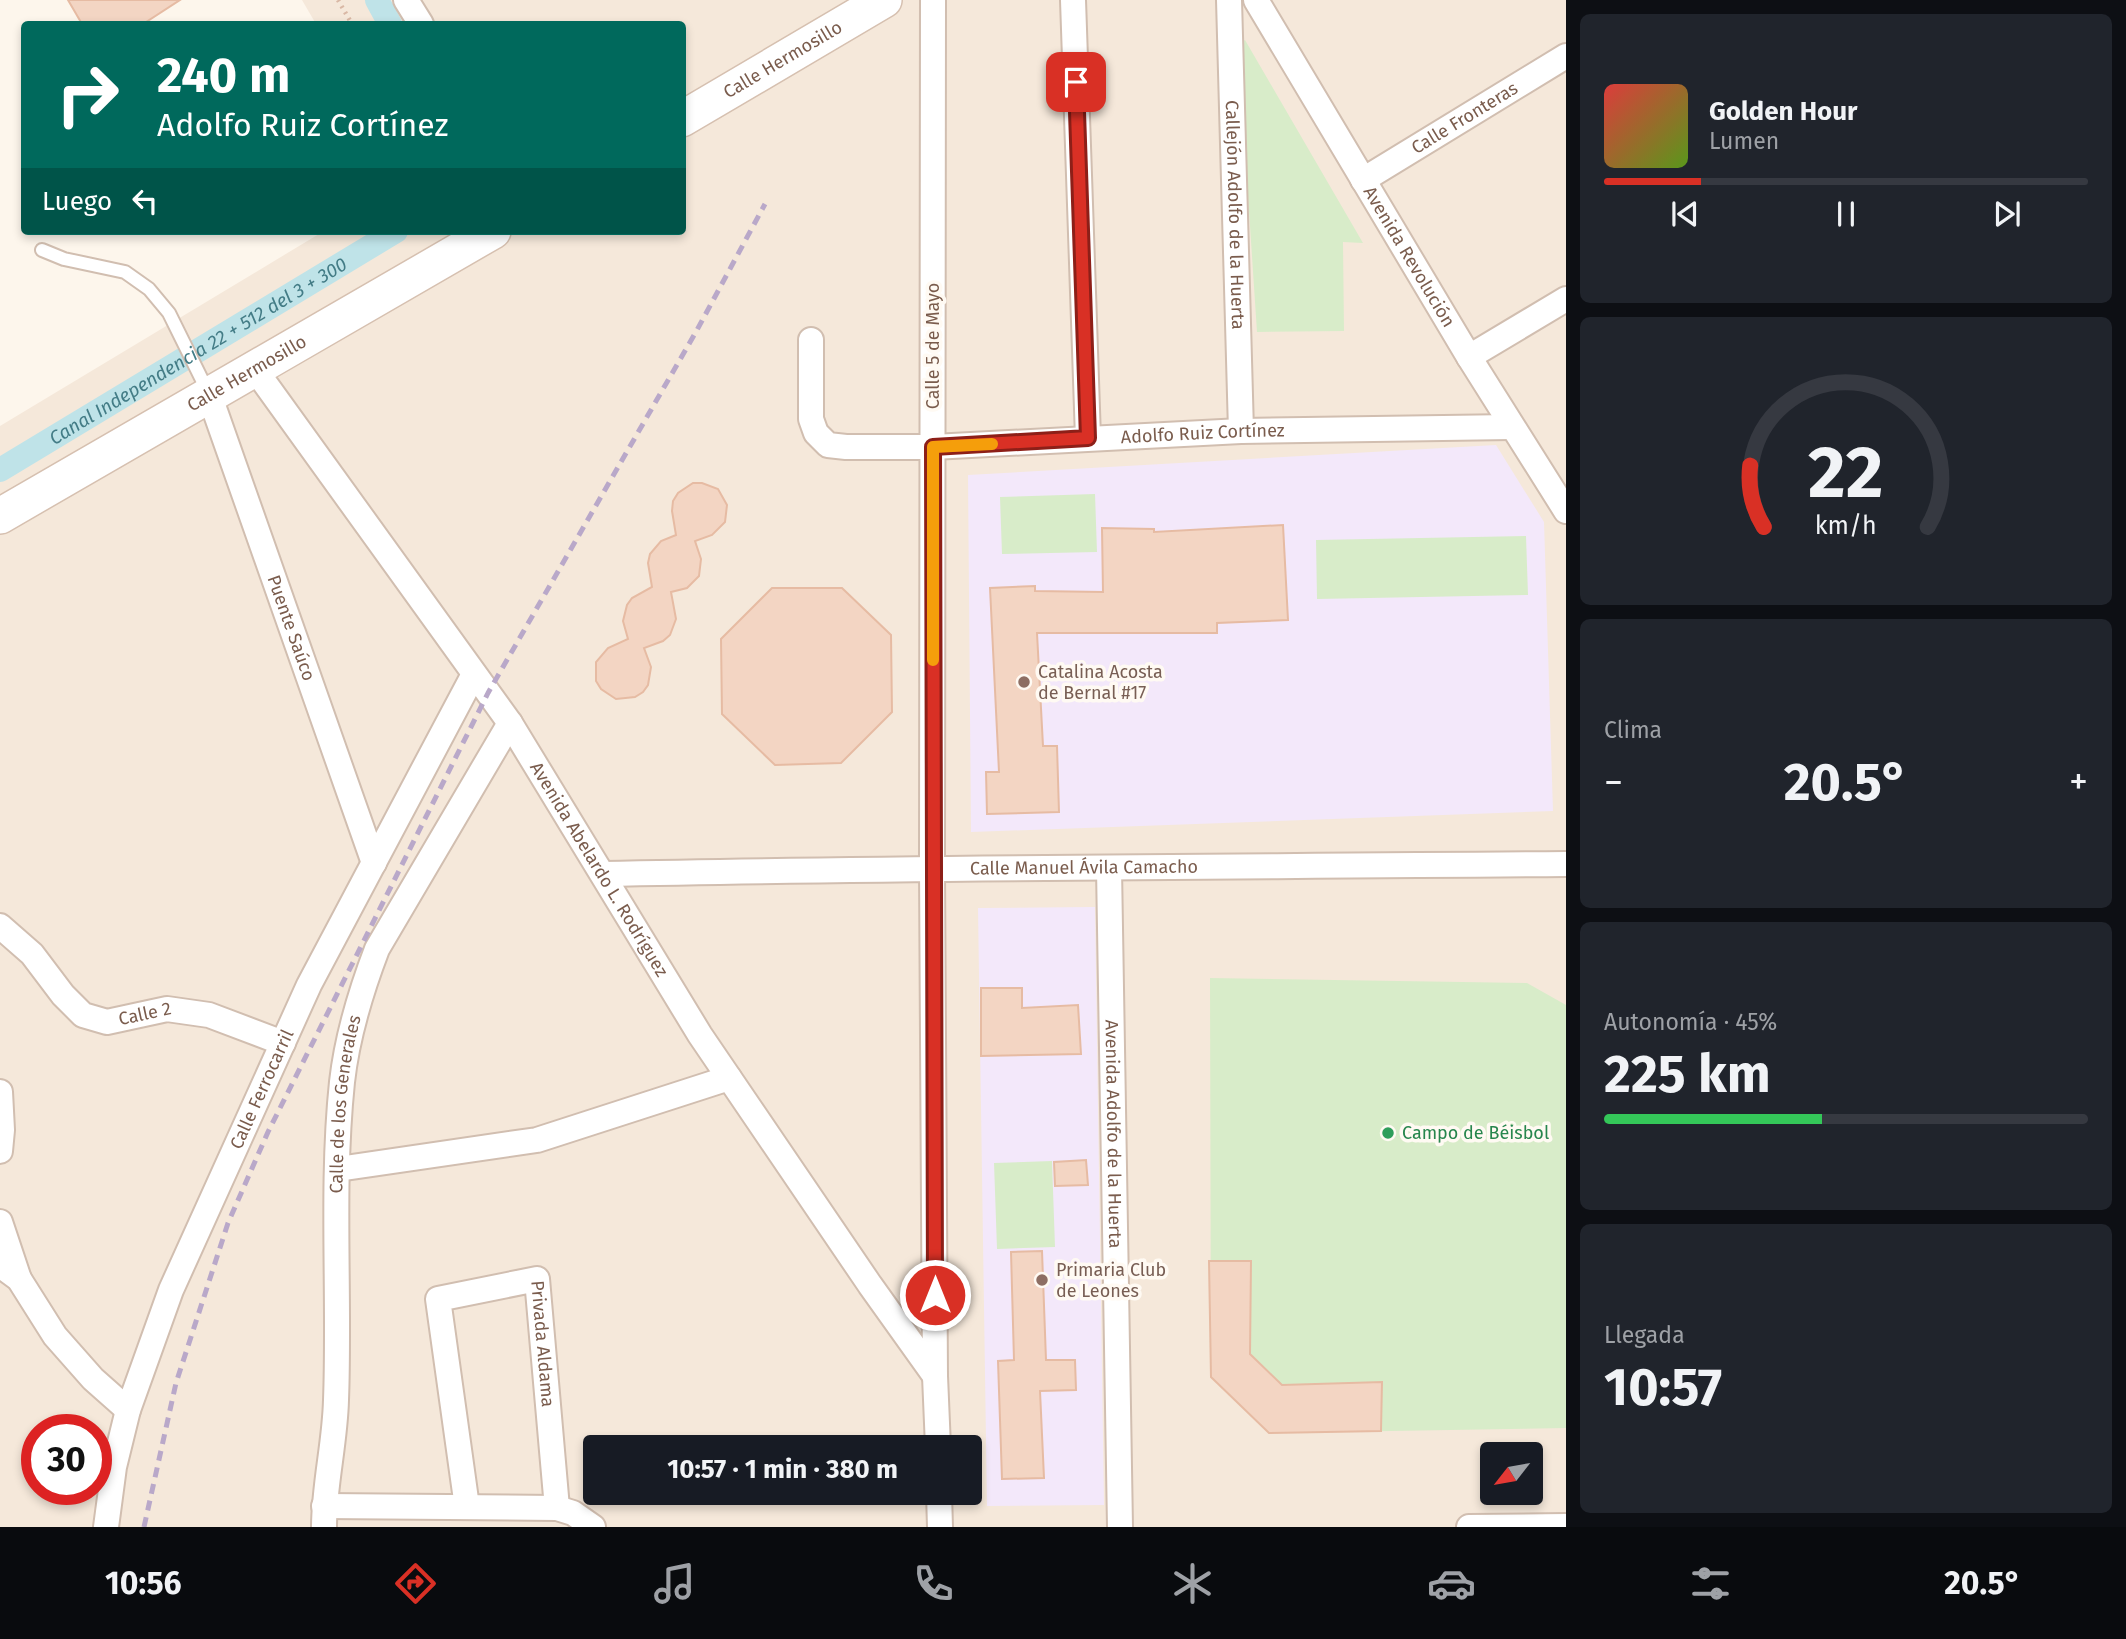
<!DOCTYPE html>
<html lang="es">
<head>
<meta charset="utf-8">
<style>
  body { margin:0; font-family:"Fira Sans",sans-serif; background:#20242c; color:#f1f3f6; height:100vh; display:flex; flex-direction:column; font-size:26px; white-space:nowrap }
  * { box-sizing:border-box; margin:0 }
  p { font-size:23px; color:#9ea1a6 }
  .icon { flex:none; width:38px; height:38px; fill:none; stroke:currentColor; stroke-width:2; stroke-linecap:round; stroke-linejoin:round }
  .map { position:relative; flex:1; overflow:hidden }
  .side { display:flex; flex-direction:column; gap:14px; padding:14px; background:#0d0f14; width:560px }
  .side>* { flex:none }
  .hud { position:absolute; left:21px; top:21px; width:665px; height:214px; border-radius:7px; box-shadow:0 4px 10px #0003; background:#00695c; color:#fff; overflow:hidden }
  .needle { width:46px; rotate:239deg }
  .tools { position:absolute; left:1480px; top:1442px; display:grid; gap:14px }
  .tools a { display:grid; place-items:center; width:63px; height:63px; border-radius:7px; background:#171b24; box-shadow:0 4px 10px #0003; font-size:35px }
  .speed { position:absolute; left:21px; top:1414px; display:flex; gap:14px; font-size:35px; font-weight:700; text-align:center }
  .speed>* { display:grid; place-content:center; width:91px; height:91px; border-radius:50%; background:#171b24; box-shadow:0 4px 10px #0003; line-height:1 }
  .speed .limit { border:10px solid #d22; background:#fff; color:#111 }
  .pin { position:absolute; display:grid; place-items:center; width:60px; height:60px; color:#fff; margin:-30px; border-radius:14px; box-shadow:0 4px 10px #0006 }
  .me { position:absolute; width:77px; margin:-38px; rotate:0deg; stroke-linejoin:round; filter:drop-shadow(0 0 5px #0008) }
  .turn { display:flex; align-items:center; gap:24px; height:147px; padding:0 21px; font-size:32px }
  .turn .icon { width:91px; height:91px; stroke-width:2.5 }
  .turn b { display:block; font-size:49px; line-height:60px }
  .then { display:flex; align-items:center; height:66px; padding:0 21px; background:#0003; gap:14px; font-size:26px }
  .big { font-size:52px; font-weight:700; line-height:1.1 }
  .side .widget { flex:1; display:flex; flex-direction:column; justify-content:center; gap:10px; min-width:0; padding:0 24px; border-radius:10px; background:#20242c }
  .side .dial { align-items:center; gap:0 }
  .dial svg { height:182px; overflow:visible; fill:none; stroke:#363941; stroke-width:7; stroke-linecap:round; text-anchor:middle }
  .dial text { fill:#f1f3f6; stroke:none }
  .song { display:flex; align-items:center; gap:21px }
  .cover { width:84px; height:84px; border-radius:10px; background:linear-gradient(135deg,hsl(0 70% 55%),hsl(90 70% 35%)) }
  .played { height:7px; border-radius:4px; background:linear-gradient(90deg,#d93025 20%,#363941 20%) }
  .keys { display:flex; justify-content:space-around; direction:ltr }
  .heat { display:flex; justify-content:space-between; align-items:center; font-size:38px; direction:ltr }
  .charge { height:10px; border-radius:5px; background:linear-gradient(90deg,#34c759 45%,#363941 0) }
  .trip { position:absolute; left:583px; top:1435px; width:399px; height:70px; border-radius:7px; background:#171b24; box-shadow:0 4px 10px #0003; font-weight:700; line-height:70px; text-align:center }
  .tabs { display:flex; height:112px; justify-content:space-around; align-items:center; background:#090b0e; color:#9ea1a6 }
  .tabs .icon { width:49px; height:49px }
  .tabs .active { color:#d93025 }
  .tabs b { font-size:32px; color:#f1f3f6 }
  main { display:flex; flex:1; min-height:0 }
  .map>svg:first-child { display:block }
  .residential { fill:#f5e8da; fill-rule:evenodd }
  .education { fill:#f3e8fa }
  .green { fill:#d8ecc9 }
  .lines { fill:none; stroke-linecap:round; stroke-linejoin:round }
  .canal { stroke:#bfe3e8; stroke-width:24 }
  .building { fill:#f3d5c3; stroke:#e6bba3; stroke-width:2 }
  .lane-casing { stroke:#d1beb0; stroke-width:16 }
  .street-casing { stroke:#d1beb0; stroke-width:28 }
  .secondary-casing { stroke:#d6c0b0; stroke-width:38 }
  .path { stroke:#d9b8a5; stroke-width:4.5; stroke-dasharray:2 5; stroke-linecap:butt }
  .lane { stroke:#fff; stroke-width:12 }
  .street { stroke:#fff; stroke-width:24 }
  .secondary { stroke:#fff; stroke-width:35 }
  .rail { stroke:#b9a8c9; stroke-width:5; stroke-dasharray:10 7; stroke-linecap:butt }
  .route-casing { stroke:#8d1f18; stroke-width:18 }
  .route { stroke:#d93025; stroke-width:12 }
  .slow { stroke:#f59e0b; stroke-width:12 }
  .education-dot { fill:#8d6e63; stroke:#fffaf3; stroke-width:2.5 }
  .leisure-dot { fill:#2e9e5b; stroke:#fffaf3; stroke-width:2.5 }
  .labels { text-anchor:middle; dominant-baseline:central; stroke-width:7; stroke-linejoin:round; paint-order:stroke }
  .street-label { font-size:18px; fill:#7a5c4d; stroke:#fffaf3 }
  .education-label { font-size:18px; fill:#785e54; stroke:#fffaf3; text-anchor:start }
  .leisure-label { font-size:18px; fill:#27864d; stroke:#fffaf3; text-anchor:start }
  .water-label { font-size:19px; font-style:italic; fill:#437c86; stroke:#fffaf3 }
</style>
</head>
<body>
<main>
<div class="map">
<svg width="1566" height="1527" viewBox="0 0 1566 1527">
  <rect width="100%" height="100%" fill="#fdf6ec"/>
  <!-- residential -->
  <path class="residential" d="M302 0H1566V1527H0V426L324 231H682V24H316ZM37 1430H96V1489H37ZM595 1447H970V1493H595ZM1493 1454H1531V1493H1493Z"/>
  <!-- education -->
  <path class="education" d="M1496 445 1544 522 1553 811 971 832 968 475Z
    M1095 907 1104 1505 987 1506 978 908Z"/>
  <!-- green -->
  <path class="green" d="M1245 40 1363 243 1343 242 1344 331 1257 332 1238 44Z
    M1095 494 1097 552 1002 554 1000 497Z
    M1526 536 1528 595 1317 599 1316 540Z
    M1210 978 1527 983 1566 1005V1428L1269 1433 1211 1377Z
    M1052 1161 1055 1247 997 1249 994 1163Z"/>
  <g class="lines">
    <!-- canal -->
    <g class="canal">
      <path d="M377 0 390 24"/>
      <path id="s1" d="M0 470 396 231"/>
    </g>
  </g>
  <!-- building -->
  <path class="building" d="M68 0H180L143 24H82Z
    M693 483H702L718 489 727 505 725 522 712 535 695 541 701 559 699 576 687 588 671 592 676 619 670 635 663 641 644 648 651 667 648 685 643 692 635 697 616 699 601 689 596 681V662L608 648 628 639 623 621 627 605 632 598 652 587 648 563 650 554 661 541 676 535 672 511 673 501 678 493Z
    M1283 525 1288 620 1217 623V633H1037L1043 746H1057L1059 812 987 814 986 772H999L990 588 1035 586V591L1103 592 1102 528 1154 529V532Z
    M772 588H842L891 635 892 712 841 763 775 765 722 714 721 639Z
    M981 988H1022V1008L1078 1005 1081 1054 981 1056Z
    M1086 1160 1088 1185 1055 1186 1054 1162Z
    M1042 1251 1046 1360H1075L1076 1390 1040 1391 1044 1478 1002 1479 998 1361 1014 1360 1011 1252Z
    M1209 1261H1251L1250 1354 1282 1385 1382 1382 1381 1431 1269 1433 1211 1377Z"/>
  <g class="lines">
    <!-- lane casing -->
    <g class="lane-casing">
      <path id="lane" d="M42 250 64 259 125 272 149 289 169 313 209 394"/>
    </g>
    <!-- street casing -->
    <g class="street-casing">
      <g id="street">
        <path d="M406 0 421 24"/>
        <path d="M933 0 932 867 935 1376 938 1447"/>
        <path d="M1073 0 1088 438"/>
        <path id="s2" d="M1229 0 1241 431"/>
        <path id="s3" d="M1256 0 1469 357 1566 511"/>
        <path id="s4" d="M1363 180 1566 56"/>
        <path id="s5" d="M811 340V419L816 433 828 445 846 447H933L1241 431 1512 427"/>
        <path d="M1469 357 1566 299"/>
        <path id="s6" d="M254 368 510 723 700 1035 870 1285 935 1376"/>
        <path id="s7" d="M209 394 374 863"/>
        <path id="s8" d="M1109 868 1120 1527"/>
        <path id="s9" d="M603 874C924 867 1245 867 1566 864"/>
        <path id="s10" d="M0 926 32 954 63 995 83 1015 107 1022 167 1009 209 1015 283 1043"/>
        <path d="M0 1092 2 1130 0 1151"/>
        <path d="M338 1169 537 1140 729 1078"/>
        <path d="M0 1222 19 1279"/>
        <path d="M0 1265 19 1279 55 1336 93 1379 128 1410"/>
        <path d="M939 1493 940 1527"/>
        <path d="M324 1506 557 1508 573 1513 593 1527"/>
        <path id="s11" d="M467 1507 438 1299 537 1279 557 1508"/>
        <path id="s12" d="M106 1527 114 1467 128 1410 171 1290 309 985 474 674"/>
        <path id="s13" d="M324 1527C324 1485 335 1443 336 1400 340 1295 331 1187 342 1082 347 1037 361 991 377 949L510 723"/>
        <path d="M1469 1527 1566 1526"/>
      </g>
    </g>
    <!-- secondary casing -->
    <g class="secondary-casing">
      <g id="secondary">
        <path id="s14" d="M682 119 884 0"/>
        <path id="s15" d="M0 516 493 231"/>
      </g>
    </g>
    <!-- path -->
    <path class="path" d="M338 0 352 24"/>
    <!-- lane -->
    <use href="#lane" class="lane"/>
    <!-- street -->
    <use href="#street" class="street"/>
    <!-- secondary -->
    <use href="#secondary" class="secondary"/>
    <!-- rail -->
    <path class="rail" d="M144 1527 176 1383 228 1223 268 1132 488 693 697 330 765 204"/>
  </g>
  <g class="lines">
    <!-- route casing -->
    <g class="route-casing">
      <path id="route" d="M935 1295 933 447 1088 438 1076 82"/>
    </g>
    <!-- route -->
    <use href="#route" class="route"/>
    <!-- slow -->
    <path class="slow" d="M933 660V447L992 444"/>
  </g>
  <!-- markers -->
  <g class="education-dot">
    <circle cx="1024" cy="682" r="7"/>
    <circle cx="1042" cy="1280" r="7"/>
  </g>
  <circle class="leisure-dot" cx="1388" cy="1133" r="7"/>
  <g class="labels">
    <!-- street labels -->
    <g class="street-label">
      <text stroke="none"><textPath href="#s14" startOffset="117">Calle Hermosillo</textPath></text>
      <text stroke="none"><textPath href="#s4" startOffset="119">Calle Fronteras</textPath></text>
      <text stroke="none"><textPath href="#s2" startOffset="215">Callejón Adolfo de la Huerta</textPath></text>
      <text stroke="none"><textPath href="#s3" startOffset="299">Avenida Revolución</textPath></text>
      <text transform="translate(933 346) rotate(-90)">Calle 5 de Mayo</text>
      <text stroke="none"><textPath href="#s15" startOffset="285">Calle Hermosillo</textPath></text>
      <text stroke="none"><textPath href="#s5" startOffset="486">Adolfo Ruiz Cortínez</textPath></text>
      <text stroke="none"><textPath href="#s7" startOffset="248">Puente Saúco</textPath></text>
      <text stroke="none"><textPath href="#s9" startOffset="481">Calle Manuel Ávila Camacho</textPath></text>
      <text stroke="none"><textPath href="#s6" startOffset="609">Avenida Abelardo L. Rodríguez</textPath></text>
      <text stroke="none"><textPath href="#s10" startOffset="186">Calle 2</textPath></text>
      <text stroke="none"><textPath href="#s12" startOffset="467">Calle Ferrocarril</textPath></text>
      <text stroke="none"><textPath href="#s13" startOffset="424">Calle de los Generales</textPath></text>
      <text stroke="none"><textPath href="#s8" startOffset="266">Avenida Adolfo de la Huerta</textPath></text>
      <text stroke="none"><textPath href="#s11" startOffset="376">Privada Aldama</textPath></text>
    </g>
    <!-- education labels -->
    <g class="education-label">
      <text x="1038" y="672">Catalina Acosta<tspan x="1038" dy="21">de Bernal #17</tspan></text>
      <text x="1056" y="1270">Primaria Club<tspan x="1056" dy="21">de Leones</tspan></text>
    </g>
    <!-- leisure labels -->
    <g class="leisure-label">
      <text x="1402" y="1133">Campo de Béisbol</text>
    </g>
    <!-- water labels -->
    <g class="water-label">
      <text stroke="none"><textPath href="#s1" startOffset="231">Canal Independencia 22 + 512 del 3 + 300</textPath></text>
    </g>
  </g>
</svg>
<div class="tools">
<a><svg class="needle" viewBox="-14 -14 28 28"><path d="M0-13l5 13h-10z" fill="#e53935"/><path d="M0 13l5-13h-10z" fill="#9ea1a6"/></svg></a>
</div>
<div class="speed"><div class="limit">30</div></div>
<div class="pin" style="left:1076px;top:82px;background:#d93025"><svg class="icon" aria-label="arrive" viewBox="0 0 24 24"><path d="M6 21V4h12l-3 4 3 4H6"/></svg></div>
<svg class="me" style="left:935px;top:1295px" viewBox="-20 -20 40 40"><circle r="17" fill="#d93025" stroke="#fff" stroke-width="3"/><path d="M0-11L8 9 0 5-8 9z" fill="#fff"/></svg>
<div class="trip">10:57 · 1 min · 380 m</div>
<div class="hud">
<div class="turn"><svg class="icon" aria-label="right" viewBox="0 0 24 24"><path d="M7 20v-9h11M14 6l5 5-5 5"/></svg><div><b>240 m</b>Adolfo Ruiz Cortínez</div></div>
<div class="then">Luego<svg class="icon" aria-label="left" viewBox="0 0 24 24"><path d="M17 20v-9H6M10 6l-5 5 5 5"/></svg></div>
</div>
</div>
<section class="side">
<div class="widget">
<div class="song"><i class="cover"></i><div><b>Golden Hour</b><p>Lumen</p></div></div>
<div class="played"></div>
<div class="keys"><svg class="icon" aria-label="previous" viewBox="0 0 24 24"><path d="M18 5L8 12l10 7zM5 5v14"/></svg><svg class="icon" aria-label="pause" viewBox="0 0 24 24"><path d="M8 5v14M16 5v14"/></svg><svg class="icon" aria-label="next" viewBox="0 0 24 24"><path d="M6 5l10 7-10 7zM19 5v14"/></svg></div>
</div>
<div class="widget dial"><svg viewBox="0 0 100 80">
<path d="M14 69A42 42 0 1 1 86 69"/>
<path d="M14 69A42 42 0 0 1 8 42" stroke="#d93025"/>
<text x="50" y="56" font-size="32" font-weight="700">22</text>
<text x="50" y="72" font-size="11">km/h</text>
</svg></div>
<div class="widget"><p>Clima</p>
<div class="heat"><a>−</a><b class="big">20.5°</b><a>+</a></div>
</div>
<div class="widget"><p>Autonomía · 45%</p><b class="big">225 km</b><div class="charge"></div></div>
<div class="widget"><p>Llegada</p><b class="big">10:57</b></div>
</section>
</main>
<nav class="tabs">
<b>10:56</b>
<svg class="icon active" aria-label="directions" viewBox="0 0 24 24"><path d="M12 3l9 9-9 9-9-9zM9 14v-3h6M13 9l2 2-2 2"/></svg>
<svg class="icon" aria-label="music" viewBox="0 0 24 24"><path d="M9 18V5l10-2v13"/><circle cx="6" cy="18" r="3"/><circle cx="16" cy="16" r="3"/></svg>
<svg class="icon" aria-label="phone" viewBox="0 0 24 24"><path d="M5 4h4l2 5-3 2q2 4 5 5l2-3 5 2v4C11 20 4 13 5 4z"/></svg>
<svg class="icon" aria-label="climate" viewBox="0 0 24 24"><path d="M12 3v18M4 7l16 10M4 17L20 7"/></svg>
<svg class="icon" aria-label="car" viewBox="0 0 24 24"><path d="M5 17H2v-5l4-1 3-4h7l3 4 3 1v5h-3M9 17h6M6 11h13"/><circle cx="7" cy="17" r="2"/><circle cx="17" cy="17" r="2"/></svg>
<svg class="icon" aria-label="filters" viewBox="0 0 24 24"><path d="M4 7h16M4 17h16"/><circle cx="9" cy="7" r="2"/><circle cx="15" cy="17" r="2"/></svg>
<b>20.5°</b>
</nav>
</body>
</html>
